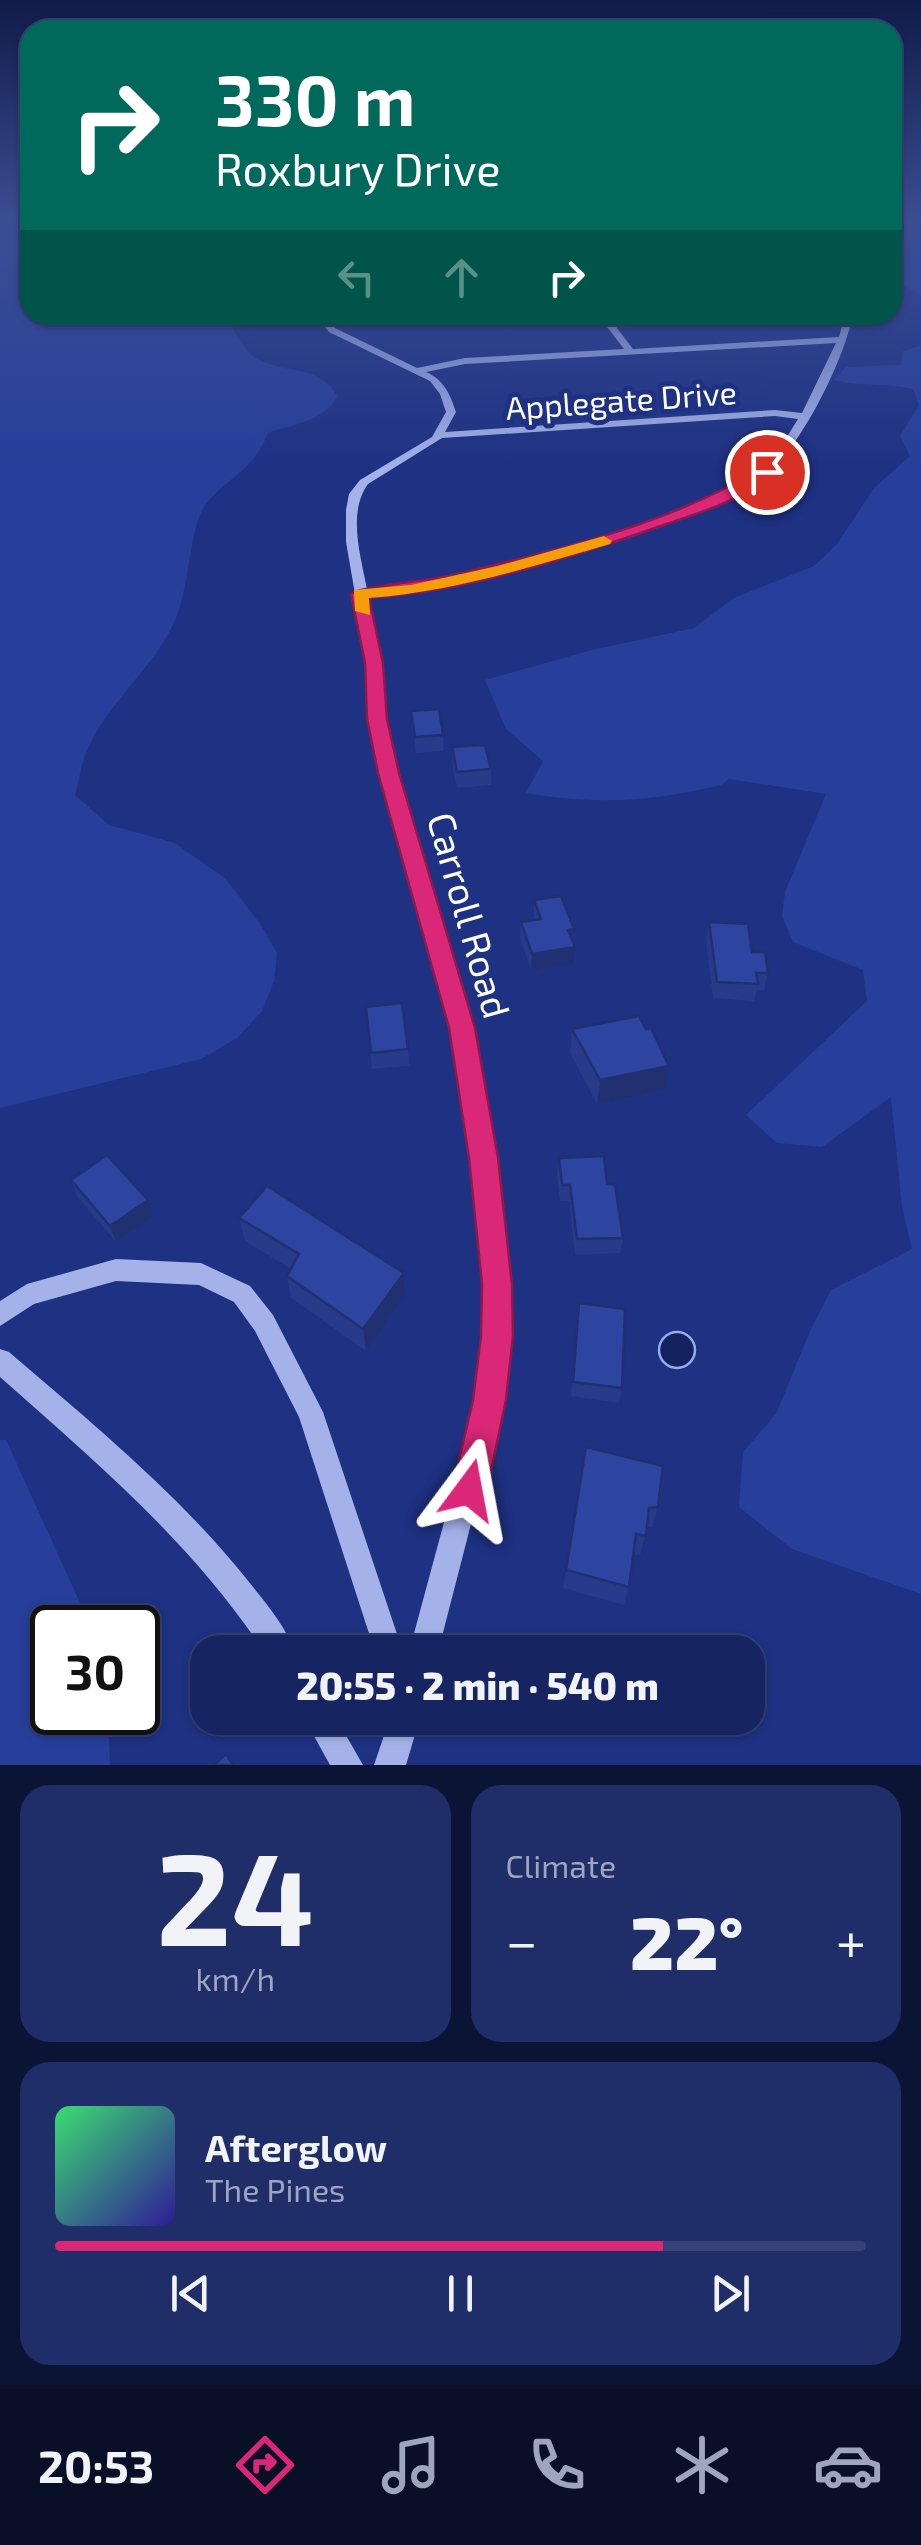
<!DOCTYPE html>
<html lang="en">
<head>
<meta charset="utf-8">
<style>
  body { margin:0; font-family:"Exo 2",sans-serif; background:#1f2d68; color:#f1f3f6; height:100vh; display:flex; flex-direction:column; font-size:38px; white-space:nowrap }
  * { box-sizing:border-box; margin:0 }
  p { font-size:32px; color:#9ea5be }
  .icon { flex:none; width:55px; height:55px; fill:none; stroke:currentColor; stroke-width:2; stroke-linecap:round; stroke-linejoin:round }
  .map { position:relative; height:1765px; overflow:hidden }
  .side { display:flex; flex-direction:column; gap:20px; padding:20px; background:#0c1436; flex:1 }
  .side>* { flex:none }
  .banner { position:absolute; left:20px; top:20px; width:882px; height:305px; border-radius:30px; box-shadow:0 2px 8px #0004,0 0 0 2px #354277; background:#00695c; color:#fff; overflow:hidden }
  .speed { position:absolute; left:30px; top:1605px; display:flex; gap:20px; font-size:50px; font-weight:700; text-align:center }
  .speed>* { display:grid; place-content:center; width:130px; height:130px; border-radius:50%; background:#162562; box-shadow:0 2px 8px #0004,0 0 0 2px #354277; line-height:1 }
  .speed .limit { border:5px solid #111; border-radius:15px; background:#fff; color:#111 }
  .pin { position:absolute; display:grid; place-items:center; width:85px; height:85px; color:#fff; margin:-42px; border:5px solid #fff; border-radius:50%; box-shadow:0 2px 10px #0007 }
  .me { position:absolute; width:110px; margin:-55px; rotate:13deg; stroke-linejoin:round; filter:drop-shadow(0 0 8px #0008) }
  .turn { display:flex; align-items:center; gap:35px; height:210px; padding:0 30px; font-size:45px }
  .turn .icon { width:130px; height:130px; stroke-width:2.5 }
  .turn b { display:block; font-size:70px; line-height:85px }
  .lanes { display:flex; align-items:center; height:95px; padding:0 30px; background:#0003; justify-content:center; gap:50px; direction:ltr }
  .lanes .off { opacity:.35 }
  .big { font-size:75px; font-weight:800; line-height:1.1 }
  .side .card { flex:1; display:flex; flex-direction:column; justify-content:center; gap:15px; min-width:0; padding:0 35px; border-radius:30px; background:#1f2d68 }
  .side .dial { align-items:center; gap:0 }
  .dial b { font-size:130px; line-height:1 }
  .song { display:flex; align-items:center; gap:30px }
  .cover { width:120px; height:120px; border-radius:15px; background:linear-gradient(135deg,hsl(140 70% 55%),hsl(250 70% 35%)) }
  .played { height:10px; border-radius:5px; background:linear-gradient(90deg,#db2777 75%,#354277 75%) }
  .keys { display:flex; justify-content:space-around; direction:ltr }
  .heat { display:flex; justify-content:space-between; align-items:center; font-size:55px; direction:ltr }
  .side .tiles { flex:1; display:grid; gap:20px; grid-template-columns:1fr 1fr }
  .card:last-child { grid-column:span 2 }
  .trip { position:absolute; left:190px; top:1635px; width:575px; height:100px; border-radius:30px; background:#162562; box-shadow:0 2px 8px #0004,0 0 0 2px #354277; font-weight:800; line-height:100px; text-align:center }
  .tab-bar { display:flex; height:160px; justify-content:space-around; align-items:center; background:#090f27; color:#9ea5be }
  .tab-bar .icon { width:70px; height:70px }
  .tab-bar .selected { color:#db2777 }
  .tab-bar b { font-size:45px; color:#f1f3f6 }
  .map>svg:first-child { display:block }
  .green { fill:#273f9b }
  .water { fill:#142261; stroke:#97aaeb; stroke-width:2.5 }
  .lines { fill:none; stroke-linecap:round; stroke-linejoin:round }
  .minor { fill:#a4b2e9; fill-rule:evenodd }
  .wall { fill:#273b8a }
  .shaded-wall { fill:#203070 }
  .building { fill:#2d45a0; stroke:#203070; stroke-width:2.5 }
  .route { fill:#db2777; stroke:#8e194d; stroke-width:2.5 }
  .slow { fill:#f59e0b }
  .labels { text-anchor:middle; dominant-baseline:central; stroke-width:10; stroke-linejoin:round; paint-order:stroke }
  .far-street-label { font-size:32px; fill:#fff; stroke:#1e3183 }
  .street-label { font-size:38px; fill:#fff; stroke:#1e3183 }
</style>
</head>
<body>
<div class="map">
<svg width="921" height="1765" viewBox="0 0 921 1765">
  <rect width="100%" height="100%" fill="#1e3183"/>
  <!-- green -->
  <path class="green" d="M0 221H30V315H225C234 330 243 352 259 360 286 374 321 365 337 396 328 420 290 425 268 433 251 475 226 476 204 507 190 527 189 588 176 618 155 668 108 701 87 751 81 764 79 781 75 795L109 825 175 843 226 879 261 925 277 953 274 981 262 1011 237 1038 201 1059 0 1108Z
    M892 221H921V294L893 281Z
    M921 346V1594L792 1549 739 1507 743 1452 776 1414 811 1329 831 1290 912 1249 902 1207 891 1097 822 1147 777 1143 746 1115 867 1001 863 970 793 942 782 916 785 892 826 794 729 779 721 785C649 802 599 805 526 793L543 761 506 729 485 680 592 650 694 628 734 598 814 566 837 544 874 488 910 456 900 436 919 405 913 389C886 382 860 387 834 380L846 367 901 365 903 351Z
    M0 1440H6L91 1627 52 1628V1712L108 1713 110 1765H0Z"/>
  <!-- water -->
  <path class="water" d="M659 1350a18 18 0 1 1 36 0a18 18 0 1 1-36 0Z"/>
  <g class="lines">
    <!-- minor -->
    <path class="minor" d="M316 315H325L335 328 417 368 465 358 624 349 598 315H607L633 349 839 337 845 315H853C842 366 798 453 756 486 730 505 695 514 665 524 568 557 471 586 369 597L381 663 384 719 396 773 472 1028 495 1158 509 1284V1335L503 1400 438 1652H409L477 1400 485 1335V1284L473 1158 452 1028 380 773 370 719 367 663 346 542V510L349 494 360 480 432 437 446 412 440 394 430 381 329 332ZM836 343 802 413 775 410 445 432 456 412C450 394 444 380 426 372L465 364ZM775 416 798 419C784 442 767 468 744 484 717 502 682 510 651 521 558 552 465 579 367 589 361 557 347 513 368 484L442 438Z
      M116 1259 201 1263 250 1286 273 1315 323 1412 403 1652H375L299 1417 255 1331 234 1302 199 1285 116 1281 34 1304 0 1326V1301L27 1284Z
      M0 1349 9 1352C93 1424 180 1495 249 1582 266 1603 286 1627 295 1652H264C194 1545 96 1462 0 1377Z
      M304 1718H336L363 1765H330Z
      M390 1718H420L406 1765H374Z"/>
  </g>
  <!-- wall -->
  <path class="wall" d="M411 711 443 735V751L416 753Z
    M452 747 491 769V785L457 788 452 763Z
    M534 900 573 943V964L531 970 520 938 521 922 534 920Z
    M709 922 752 952 768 973 764 990H757L754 1001 713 998 706 939Z
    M366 1007 408 1049 409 1066 372 1069Z
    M572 1029 665 1090 597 1104 570 1053Z
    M559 1158 607 1184 623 1238 620 1253 575 1255 569 1201H560L557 1174Z
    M71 1180 153 1216 116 1242 77 1196Z
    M239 1218 404 1273 405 1296 366 1351 291 1298 287 1276 291 1269 245 1241Z
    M579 1303 622 1388 619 1403 571 1396Z
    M586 1447 658 1507 652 1527H647L640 1555 633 1554 629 1587 624 1605 563 1588Z"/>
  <!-- shaded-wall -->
  <path class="shaded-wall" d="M575 947 573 964 531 970 532 954Z
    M669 1066 665 1090 597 1104 600 1080Z
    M148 1200 153 1216 116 1242 110 1226Z
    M404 1273 405 1296 366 1351 363 1329Z"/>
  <!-- building -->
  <path class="building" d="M439 709 443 735 415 737 411 711Z
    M485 745 491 769 457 772 452 747Z
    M561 896 574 929 568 930 575 947 532 954 521 922 541 919 534 900Z
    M709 922 748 924 752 952H765L768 973H756L758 984 717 982Z
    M402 1003 408 1049 371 1053 366 1007Z
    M639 1016 646 1029 651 1028 669 1066 600 1080 572 1029Z
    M107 1155 148 1200 110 1226 71 1180Z
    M604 1156 607 1184 615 1185 623 1238 577 1239 570 1185H562L559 1158Z
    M267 1186 404 1273 363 1329 287 1276 299 1254 239 1218Z
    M579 1303 625 1309 622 1388 573 1382Z
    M586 1447 663 1466 658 1507 649 1508 646 1536 636 1534 629 1587 566 1570Z
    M226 1754 233 1765H214Z"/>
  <!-- sky -->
  <linearGradient id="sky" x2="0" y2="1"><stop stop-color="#101b48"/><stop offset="0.47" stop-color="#3b4e93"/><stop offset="1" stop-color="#3b4e93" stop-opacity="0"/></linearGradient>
  <rect width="921" height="468" fill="url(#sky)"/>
  <!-- route -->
  <path class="route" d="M762 468 774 472C743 501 698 513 658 527 566 559 467 591 369 598L383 663 387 719 399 773 475 1028 498 1158 512 1284 513 1336 506 1400 487 1490 482 1502 469 1507 457 1502 452 1490 473 1400 481 1336 482 1284 469 1158 449 1028 378 773 367 719 365 663 351 594C359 587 430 580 449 576 556 550 666 526 762 468Z"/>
  <!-- slow -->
  <path class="slow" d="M604 536 612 541 610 544C531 567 452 592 369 598L370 615 355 611 354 590 411 585 498 566Z"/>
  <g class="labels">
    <!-- far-street labels -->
    <g class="far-street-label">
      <text transform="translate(621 399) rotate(-4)">Applegate Drive</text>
    </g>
    <!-- street labels -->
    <g class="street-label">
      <text transform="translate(470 915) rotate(74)">Carroll Road</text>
    </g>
  </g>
</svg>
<div class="speed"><div class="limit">30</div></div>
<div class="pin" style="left:767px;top:472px;background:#d93025"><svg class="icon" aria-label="arrive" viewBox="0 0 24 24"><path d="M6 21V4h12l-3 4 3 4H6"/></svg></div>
<svg class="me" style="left:469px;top:1490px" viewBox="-20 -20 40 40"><path d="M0-17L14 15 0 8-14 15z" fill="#db2777" stroke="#fff" stroke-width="4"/></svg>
<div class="trip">20:55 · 2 min · 540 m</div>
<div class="banner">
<div class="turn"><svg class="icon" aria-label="right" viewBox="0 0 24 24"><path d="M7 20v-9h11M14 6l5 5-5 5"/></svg><div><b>330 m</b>Roxbury Drive</div></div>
<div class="lanes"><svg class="icon off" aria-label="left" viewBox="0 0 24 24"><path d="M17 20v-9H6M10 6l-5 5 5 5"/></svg><svg class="icon off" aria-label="ahead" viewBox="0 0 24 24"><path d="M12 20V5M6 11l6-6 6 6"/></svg><svg class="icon" aria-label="right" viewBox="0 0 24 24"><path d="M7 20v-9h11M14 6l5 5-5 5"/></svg></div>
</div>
</div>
<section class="side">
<div class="tiles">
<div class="card dial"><b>24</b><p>km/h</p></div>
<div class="card"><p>Climate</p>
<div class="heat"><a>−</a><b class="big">22°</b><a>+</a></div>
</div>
<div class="card">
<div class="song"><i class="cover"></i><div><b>Afterglow</b><p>The Pines</p></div></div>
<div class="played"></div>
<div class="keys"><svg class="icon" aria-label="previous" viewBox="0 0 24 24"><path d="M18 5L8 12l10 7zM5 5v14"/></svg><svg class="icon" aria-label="pause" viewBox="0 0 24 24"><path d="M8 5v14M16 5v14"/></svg><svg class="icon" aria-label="next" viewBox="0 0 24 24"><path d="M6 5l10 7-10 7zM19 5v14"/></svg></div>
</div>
</div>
</section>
<nav class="tab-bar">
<b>20:53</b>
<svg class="icon selected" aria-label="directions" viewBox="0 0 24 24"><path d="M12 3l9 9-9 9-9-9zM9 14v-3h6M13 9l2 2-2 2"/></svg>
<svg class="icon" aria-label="music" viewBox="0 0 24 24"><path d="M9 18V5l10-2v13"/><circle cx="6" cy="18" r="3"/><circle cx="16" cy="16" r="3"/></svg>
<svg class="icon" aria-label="phone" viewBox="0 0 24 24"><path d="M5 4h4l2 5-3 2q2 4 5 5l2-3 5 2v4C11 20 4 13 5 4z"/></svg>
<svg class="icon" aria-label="climate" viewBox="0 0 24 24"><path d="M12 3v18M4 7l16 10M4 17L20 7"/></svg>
<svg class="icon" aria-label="car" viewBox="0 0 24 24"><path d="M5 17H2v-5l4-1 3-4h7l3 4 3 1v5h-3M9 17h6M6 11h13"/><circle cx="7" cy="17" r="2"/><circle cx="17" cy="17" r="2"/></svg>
</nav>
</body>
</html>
